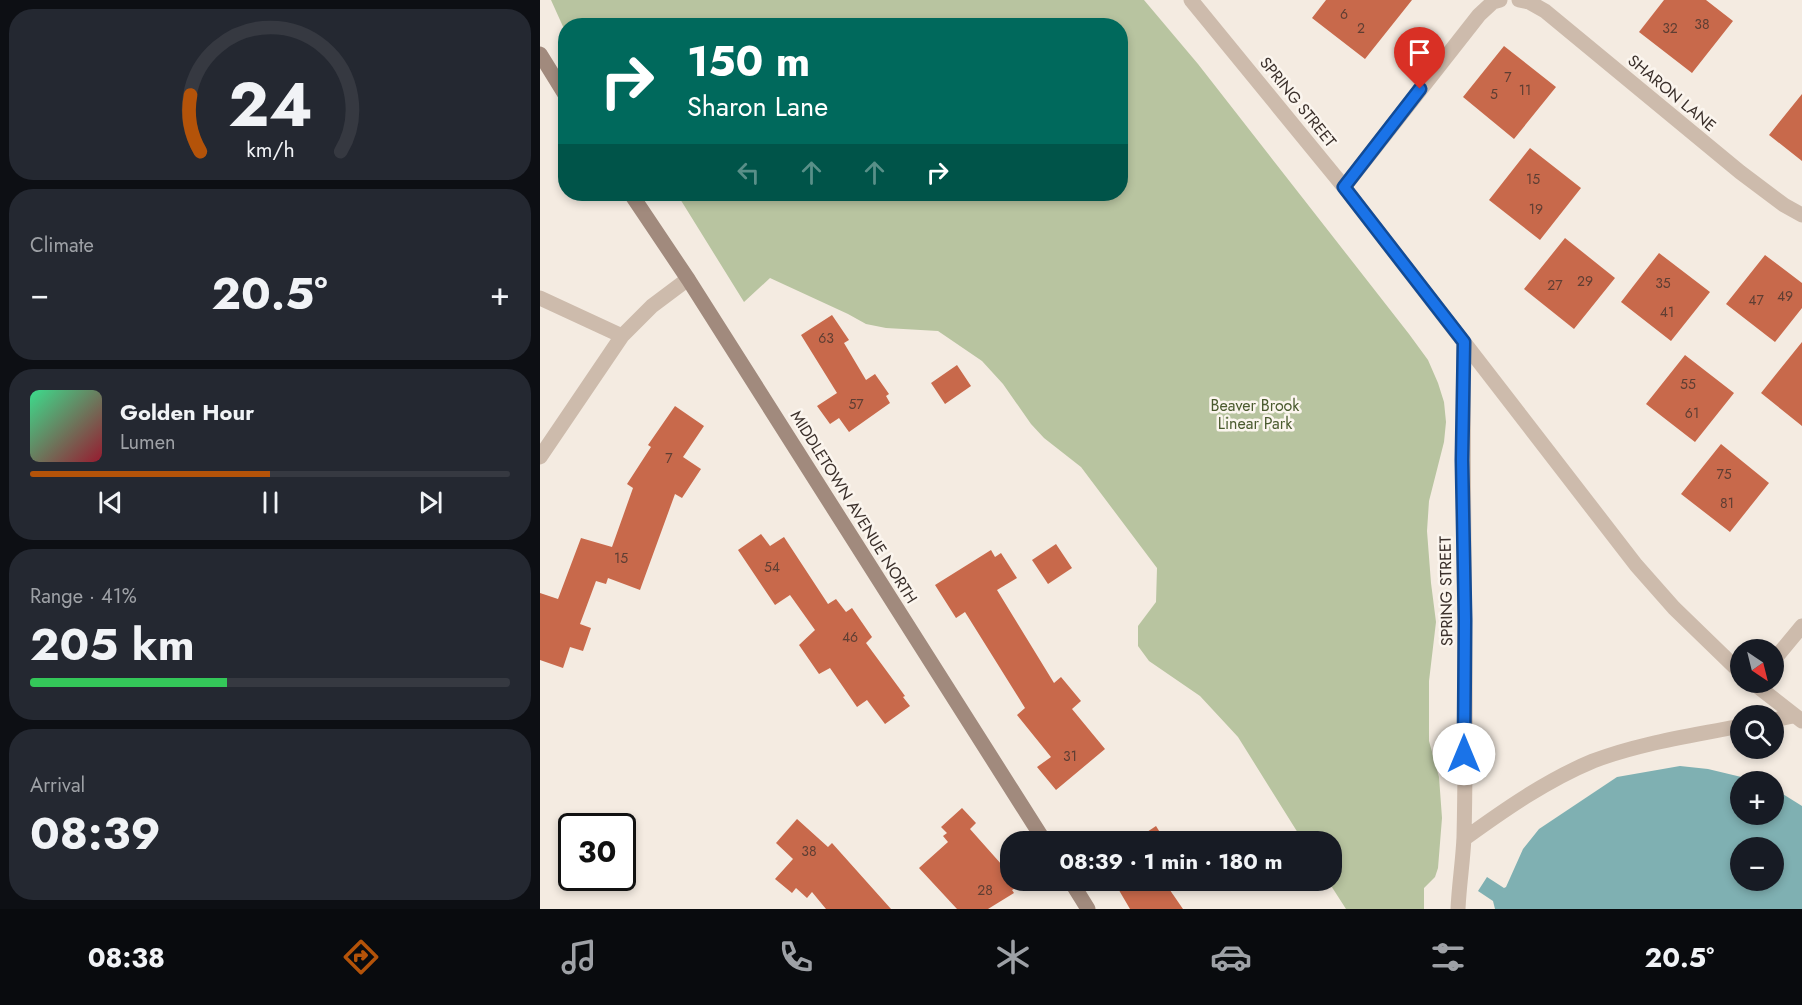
<!DOCTYPE html>
<html lang="en">
<head>
<meta charset="utf-8">
<style>
  body { margin:0; font-family:Jost,sans-serif; background:#242831; color:#f1f3f6; height:100vh; display:flex; flex-direction:column; font-size:22px; white-space:nowrap }
  * { box-sizing:border-box; margin:0 }
  p { font-size:20px; color:#9ea1a6 }
  .icon { flex:none; width:33px; height:33px; fill:none; stroke:currentColor; stroke-width:2; stroke-linecap:round; stroke-linejoin:round }
  .map { position:relative; flex:1; overflow:hidden }
  .drawer { display:flex; flex-direction:column; gap:9px; padding:9px; background:#0d0f14; width:540px }
  .drawer>* { flex:none }
  .banner { position:absolute; left:18px; top:18px; width:570px; height:183px; border-radius:24px; box-shadow:0 3px 9px #0003; background:#00695c; color:#fff; overflow:hidden }
  .needle { width:39px; rotate:145deg }
  .fabs { position:absolute; left:1190px; top:639px; display:grid; gap:12px }
  .fabs a { display:grid; place-items:center; width:54px; height:54px; border-radius:50%; background:#171b24; box-shadow:0 3px 9px #0003; font-size:30px }
  .speed { position:absolute; left:18px; top:813px; display:flex; gap:12px; font-size:30px; font-weight:700; text-align:center }
  .speed>* { display:grid; place-content:center; width:78px; height:78px; border-radius:50%; background:#171b24; box-shadow:0 3px 9px #0003; line-height:1 }
  .speed .limit { border:3px solid #111; border-radius:9px; background:#fff; color:#111 }
  .pin { position:absolute; display:grid; place-items:center; width:51px; height:51px; color:#fff; margin:-62px -26px; border-radius:50% 50% 50% 0; rotate:-45deg; box-shadow:0 0 6px #0007 }
  .pin .icon { rotate:45deg }
  .me { position:absolute; width:66px; margin:-33px; rotate:0deg; stroke-linejoin:round; filter:drop-shadow(0 0 4px #0008) }
  .turn { display:flex; align-items:center; gap:21px; height:126px; padding:0 30px; font-size:27px }
  .turn .icon { width:78px; height:78px; stroke-width:2.5 }
  .turn b { display:block; font-size:42px; line-height:51px }
  .lanes { display:flex; align-items:center; height:57px; padding:0 30px; background:#0003; justify-content:center; gap:30px; direction:ltr }
  .lanes .off { opacity:.35 }
  .big { font-size:45px; font-weight:700; line-height:1.1 }
  .drawer .widget { flex:1; display:flex; flex-direction:column; justify-content:center; gap:9px; min-width:0; padding:0 21px; border-radius:24px; background:#242831 }
  .drawer .dial { align-items:center; gap:0 }
  .dial svg { height:156px; overflow:visible; fill:none; stroke:#363941; stroke-width:7; stroke-linecap:round; text-anchor:middle }
  .dial text { fill:#f1f3f6; stroke:none }
  .song { display:flex; align-items:center; gap:18px }
  .cover { width:72px; height:72px; border-radius:9px; background:linear-gradient(135deg,hsl(150 70% 55%),hsl(350 70% 35%)) }
  .played { height:6px; border-radius:3px; background:linear-gradient(90deg,#b45309 50%,#363941 50%) }
  .keys { display:flex; justify-content:space-around; direction:ltr }
  .heat { display:flex; justify-content:space-between; align-items:center; font-size:33px; direction:ltr }
  .charge { height:9px; border-radius:4px; background:linear-gradient(90deg,#34c759 41%,#363941 0) }
  .trip { position:absolute; left:460px; top:831px; width:342px; height:60px; border-radius:24px; background:#171b24; box-shadow:0 3px 9px #0003; font-weight:700; line-height:60px; text-align:center }
  .menu { display:flex; height:96px; justify-content:space-around; align-items:center; background:#090b0e; color:#9ea1a6 }
  .menu .icon { width:42px; height:42px }
  .menu .current { color:#b45309 }
  .menu b { font-size:27px; color:#f1f3f6 }
  main { display:flex; flex:1; min-height:0 }
  .map>svg:first-child { display:block }
  .green { fill:#b8c4a0 }
  .water { fill:#7fb0b2; fill-rule:evenodd }
  .building { fill:#c8694b }
  .lines { fill:none; stroke-linecap:round; stroke-linejoin:round }
  .street { stroke:#cdbbac; stroke-width:15 }
  .secondary { stroke:#a18a7d; stroke-width:15 }
  .route-casing { stroke:#114b97; stroke-width:15 }
  .route { stroke:#1a73e8; stroke-width:10 }
  .labels { text-anchor:middle; dominant-baseline:central; stroke-width:5; stroke-linejoin:round; paint-order:stroke }
  .number-label { font-size:14px; fill:#5e3e33 }
  .street-label { font-size:16px; fill:#3b302b; stroke:#fbf5ee }
  .park-label { font-size:16px; fill:#4a5a2e; stroke:#fbf5ee }
</style>
</head>
<body>
<main>
<section class="drawer">
<div class="widget dial"><svg viewBox="0 0 100 80">
<path d="M14 69A42 42 0 1 1 86 69"/>
<path d="M14 69A42 42 0 0 1 9 40" stroke="#b45309"/>
<text x="50" y="56" font-size="32" font-weight="700">24</text>
<text x="50" y="72" font-size="11">km/h</text>
</svg></div>
<div class="widget"><p>Climate</p>
<div class="heat"><a>−</a><b class="big">20.5°</b><a>+</a></div>
</div>
<div class="widget">
<div class="song"><i class="cover"></i><div><b>Golden Hour</b><p>Lumen</p></div></div>
<div class="played"></div>
<div class="keys"><svg class="icon" aria-label="previous" viewBox="0 0 24 24"><path d="M18 5L8 12l10 7zM5 5v14"/></svg><svg class="icon" aria-label="pause" viewBox="0 0 24 24"><path d="M8 5v14M16 5v14"/></svg><svg class="icon" aria-label="next" viewBox="0 0 24 24"><path d="M6 5l10 7-10 7zM19 5v14"/></svg></div>
</div>
<div class="widget"><p>Range · 41%</p><b class="big">205 km</b><div class="charge"></div></div>
<div class="widget"><p>Arrival</p><b class="big">08:39</b></div>
</section>
<div class="map">
<svg width="1262" height="909" viewBox="0 0 1262 909">
  <rect width="100%" height="100%" fill="#f4ebe1"/>
  <!-- green -->
  <path class="green" d="M11 0H604L658 64 869 334 888 360 898 383 904 402 906 422 904 442 889 501 887 531 891 583 896 622 889 681V741L899 777 902 818 898 868 895 877 884 888V909H806L788 881 792 880V842L763 841 698 737 660 696 609 661 598 646V626L616 602 617 568 541 467 504 438 491 424 463 384 442 361 398 331 346 328 326 324 308 314 230 278 204 302 137 194H580V26H26L25 31Z"/>
  <!-- water -->
  <path class="water" d="M1140 766 1168 769 1218 781 1200 782V814H1233V788L1262 806V909H955L953 901 938 891 947 877 964 888 966 887 983 849 999 829 1077 777ZM1200 848H1233V880H1200Z"/>
  <!-- building -->
  <path class="building" d="M786 0H872L825 59 772 18Z
    M1124 0H1166L1193 21 1152 73 1099 32Z
    M964 46 1016 87 974 139 923 97Z
    M1262 94V161L1229 135Z
    M990 148 1041 188 1000 240 949 200Z
    M1025 238 1075 278 1034 329 984 289Z
    M1119 253 1170 292 1131 341 1081 302Z
    M1225 255 1262 283V308L1235 342 1186 304Z
    M292 315 309 340 304 343 326 380 335 374 349 394 346 396 350 403 309 432 299 418 290 424 277 406 297 393 261 335Z
    M1262 342V426L1221 393Z
    M1145 355 1194 393 1155 442 1106 404Z
    M417 365 431 386 405 404 391 383Z
    M135 406 164 426 143 457 161 469 142 498 135 494 100 590 68 578 66 584 56 581 40 624 51 628 43 651 30 647 23 668 0 660V593L18 599 41 538 72 547 93 488 87 484 111 447 108 445Z
    M1181 444 1229 483 1190 532 1141 494Z
    M221 534 230 546 244 537 288 604 296 599 306 612 312 608 332 637 326 643 365 696 363 697 370 706 345 724 327 700 317 707 290 668 279 674 259 645 275 630 250 595 235 605 198 550Z
    M516 544 532 568 508 584 492 560Z
    M451 550 455 557 461 553 477 578 457 590 514 683 521 677 541 701 532 709 565 749 516 790 497 767 511 757 477 715 485 708 425 612 416 618 395 585Z
    M422 808 436 823 430 829 462 865 465 863 471 872V880H476L479 886 472 890 474 893 448 909H417L379 868 408 842 403 836 407 833 401 827Z
    M257 819 288 847 292 843 351 909H286L272 892 267 898 256 888 252 893 235 879 253 859 236 843Z
    M616 826 626 842H592Z
    M573 880H623L643 909H590Z"/>
  <g class="lines">
    <!-- street -->
    <path class="street" d="M651 0 804 187 1096 565 1134 608 1200 672
      M979 0 989 2 1005 11 1200 172 1244 205 1262 215
      M804 187 939 15 953 2 960 0
      M0 298 82 336
      M0 457 82 336 112 306 148 279
      M1233 661 1262 626
      M1212 682 1262 721
      M1233 720 1253 716
      M924 839C964 810 1007 780 1053 761 1100 743 1151 736 1200 726
      M918 909C919 885 923 861 924 837 928 672 921 507 924 342"/>
    <!-- secondary -->
    <path class="secondary" d="M0 54 26 96
      M91 194 148 279 505 842
      M530 880 548 909"/>
  </g>
  <g class="lines">
    <!-- route casing -->
    <g class="route-casing">
      <path id="route" d="M880 89 804 187 924 342 922 460 925 620 924 754"/>
    </g>
    <!-- route -->
    <use href="#route" class="route"/>
  </g>
  <g class="labels">
    <!-- number labels -->
    <g class="number-label">
      <text x="804" y="14">6</text>
      <text x="1162" y="24">38</text>
      <text x="821" y="28">2</text>
      <text x="1130" y="28">32</text>
      <text x="968" y="77">7</text>
      <text x="985" y="90">11</text>
      <text x="954" y="94">5</text>
      <text x="993" y="179">15</text>
      <text x="996" y="209">19</text>
      <text x="1045" y="281">29</text>
      <text x="1123" y="283">35</text>
      <text x="1015" y="285">27</text>
      <text x="1245" y="296">49</text>
      <text x="1216" y="300">47</text>
      <text x="1127" y="312">41</text>
      <text x="286" y="338">63</text>
      <text x="1148" y="384">55</text>
      <text x="316" y="404">57</text>
      <text x="1152" y="413">61</text>
      <text x="129" y="458">7</text>
      <text x="1184" y="474">75</text>
      <text x="1187" y="503">81</text>
      <text x="81" y="558">15</text>
      <text x="232" y="567">54</text>
      <text x="310" y="637">46</text>
      <text x="530" y="756">31</text>
      <text x="269" y="851">38</text>
      <text x="445" y="890">28</text>
    </g>
    <!-- street labels -->
    <g class="street-label">
      <text transform="translate(1132 93) rotate(40)">SHARON LANE</text>
      <text transform="translate(758 102) rotate(51)">SPRING STREET</text>
      <text transform="translate(314 507) rotate(58)">MIDDLETOWN AVENUE NORTH</text>
      <text transform="translate(906 591) rotate(-91)">SPRING STREET</text>
    </g>
    <!-- park labels -->
    <g class="park-label">
      <text x="715" y="405">Beaver Brook<tspan x="715" dy="18">Linear Park</tspan></text>
    </g>
  </g>
</svg>
<div class="fabs">
<a><svg class="needle" viewBox="-14 -14 28 28"><path d="M0-13l5 13h-10z" fill="#e53935"/><path d="M0 13l5-13h-10z" fill="#9ea1a6"/></svg></a>
<a><svg class="icon" aria-label="search" viewBox="0 0 24 24"><circle cx="10" cy="10" r="6"/><path d="M15 15l6 6"/></svg></a>
<a>+</a>
<a>−</a>
</div>
<div class="speed"><div class="limit">30</div></div>
<div class="pin" style="left:880px;top:89px;background:#d93025"><svg class="icon" aria-label="arrive" viewBox="0 0 24 24"><path d="M6 21V4h12l-3 4 3 4H6"/></svg></div>
<svg class="me" style="left:924px;top:754px" viewBox="-20 -20 40 40"><circle r="19" fill="#fff"/><path d="M0-13L10 11 0 6-10 11z" fill="#1a73e8"/></svg>
<div class="trip">08:39 · 1 min · 180 m</div>
<div class="banner">
<div class="turn"><svg class="icon" aria-label="right" viewBox="0 0 24 24"><path d="M7 20v-9h11M14 6l5 5-5 5"/></svg><div><b>150 m</b>Sharon Lane</div></div>
<div class="lanes"><svg class="icon off" aria-label="left" viewBox="0 0 24 24"><path d="M17 20v-9H6M10 6l-5 5 5 5"/></svg><svg class="icon off" aria-label="ahead" viewBox="0 0 24 24"><path d="M12 20V5M6 11l6-6 6 6"/></svg><svg class="icon off" aria-label="ahead" viewBox="0 0 24 24"><path d="M12 20V5M6 11l6-6 6 6"/></svg><svg class="icon" aria-label="right" viewBox="0 0 24 24"><path d="M7 20v-9h11M14 6l5 5-5 5"/></svg></div>
</div>
</div>
</main>
<nav class="menu">
<b>08:38</b>
<svg class="icon current" aria-label="directions" viewBox="0 0 24 24"><path d="M12 3l9 9-9 9-9-9zM9 14v-3h6M13 9l2 2-2 2"/></svg>
<svg class="icon" aria-label="music" viewBox="0 0 24 24"><path d="M9 18V5l10-2v13"/><circle cx="6" cy="18" r="3"/><circle cx="16" cy="16" r="3"/></svg>
<svg class="icon" aria-label="phone" viewBox="0 0 24 24"><path d="M5 4h4l2 5-3 2q2 4 5 5l2-3 5 2v4C11 20 4 13 5 4z"/></svg>
<svg class="icon" aria-label="climate" viewBox="0 0 24 24"><path d="M12 3v18M4 7l16 10M4 17L20 7"/></svg>
<svg class="icon" aria-label="car" viewBox="0 0 24 24"><path d="M5 17H2v-5l4-1 3-4h7l3 4 3 1v5h-3M9 17h6M6 11h13"/><circle cx="7" cy="17" r="2"/><circle cx="17" cy="17" r="2"/></svg>
<svg class="icon" aria-label="filters" viewBox="0 0 24 24"><path d="M4 7h16M4 17h16"/><circle cx="9" cy="7" r="2"/><circle cx="15" cy="17" r="2"/></svg>
<b>20.5°</b>
</nav>
</body>
</html>
